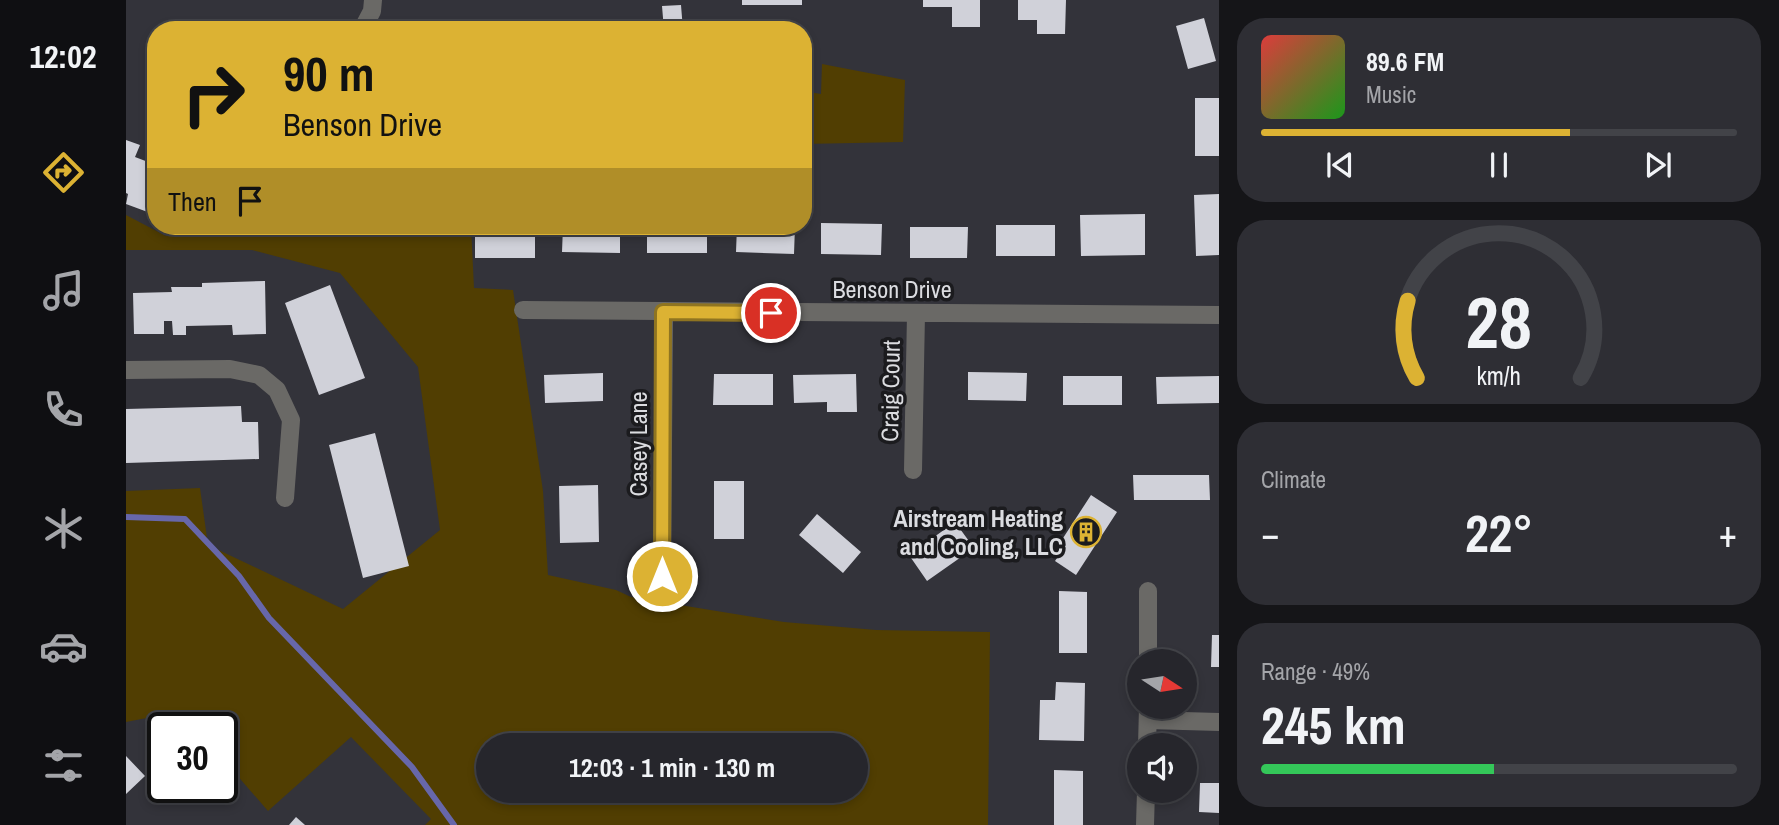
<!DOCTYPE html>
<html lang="en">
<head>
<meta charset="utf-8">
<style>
  body { margin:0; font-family:"Archivo Narrow",sans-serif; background:#2e2e34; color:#f1f3f6; height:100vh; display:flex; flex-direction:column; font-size:26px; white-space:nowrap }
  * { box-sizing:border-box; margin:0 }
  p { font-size:23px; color:#a4a5a9 }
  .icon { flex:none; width:38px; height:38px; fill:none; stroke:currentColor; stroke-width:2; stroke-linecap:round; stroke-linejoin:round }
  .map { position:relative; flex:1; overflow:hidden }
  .side { display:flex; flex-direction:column; gap:18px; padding:18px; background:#151518; width:560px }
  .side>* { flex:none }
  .top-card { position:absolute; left:21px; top:21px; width:665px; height:214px; border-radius:28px; box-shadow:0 4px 10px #0003,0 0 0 2px #424348; background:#dcb233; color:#111; overflow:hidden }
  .needle { width:46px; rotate:102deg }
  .controls { position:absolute; left:1001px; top:649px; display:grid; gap:14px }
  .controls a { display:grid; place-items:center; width:70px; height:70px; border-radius:50%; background:#26262c; box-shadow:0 4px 10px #0003,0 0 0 2px #424348; font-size:35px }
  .speed { position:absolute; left:21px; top:712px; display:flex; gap:14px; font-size:35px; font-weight:700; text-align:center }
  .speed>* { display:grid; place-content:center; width:91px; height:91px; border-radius:50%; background:#26262c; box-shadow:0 4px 10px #0003,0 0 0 2px #424348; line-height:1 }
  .speed .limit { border:4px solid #111; border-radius:10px; background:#fff; color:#111 }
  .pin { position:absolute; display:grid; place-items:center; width:60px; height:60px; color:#fff; margin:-30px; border:4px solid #fff; border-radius:50%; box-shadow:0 2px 7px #0007 }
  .me { position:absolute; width:77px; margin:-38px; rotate:0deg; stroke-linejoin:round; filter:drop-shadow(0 0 5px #0008) }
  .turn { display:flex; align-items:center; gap:24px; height:147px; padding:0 21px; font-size:32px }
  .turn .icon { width:91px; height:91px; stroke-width:2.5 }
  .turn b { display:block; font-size:49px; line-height:60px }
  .then { display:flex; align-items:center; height:66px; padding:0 21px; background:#0003; gap:14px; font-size:26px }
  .big { font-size:52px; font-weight:800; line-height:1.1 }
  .side .card { flex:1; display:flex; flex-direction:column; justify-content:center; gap:10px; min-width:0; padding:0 24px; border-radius:28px; background:#2e2e34 }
  .side .dial { align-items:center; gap:0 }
  .dial svg { height:182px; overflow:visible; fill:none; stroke:#424348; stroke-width:7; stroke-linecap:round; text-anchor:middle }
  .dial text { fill:#f1f3f6; stroke:none }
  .song { display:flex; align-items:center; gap:21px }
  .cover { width:84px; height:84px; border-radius:10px; background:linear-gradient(135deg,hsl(0 70% 55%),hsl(120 70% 35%)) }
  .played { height:7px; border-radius:4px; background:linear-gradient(90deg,#dcb233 65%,#424348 65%) }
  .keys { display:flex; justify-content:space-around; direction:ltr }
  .heat { display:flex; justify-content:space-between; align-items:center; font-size:38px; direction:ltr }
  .charge { height:10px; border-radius:5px; background:linear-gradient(90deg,#34c759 49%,#424348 0) }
  .trip { position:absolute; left:350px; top:733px; width:392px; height:70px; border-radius:35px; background:#26262c; box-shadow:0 4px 10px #0003,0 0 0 2px #424348; font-weight:800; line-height:70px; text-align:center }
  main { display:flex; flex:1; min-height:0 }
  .tab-bar { display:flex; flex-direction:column; width:126px; justify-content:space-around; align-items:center; background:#0f0f12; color:#a4a5a9 }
  .tab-bar .icon { width:49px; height:49px }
  .tab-bar .active { color:#dcb233 }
  .tab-bar b { font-size:32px; color:#f1f3f6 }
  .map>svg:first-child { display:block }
  .green { fill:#513e02; fill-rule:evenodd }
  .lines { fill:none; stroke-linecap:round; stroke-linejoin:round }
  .stream { stroke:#6767aa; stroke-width:6 }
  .building { fill:#d0d1d9 }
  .street { stroke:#6a6966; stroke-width:18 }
  .route-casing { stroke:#8f7421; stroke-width:18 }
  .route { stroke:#dcb233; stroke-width:12 }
  .labels { text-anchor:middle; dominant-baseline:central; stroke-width:7; stroke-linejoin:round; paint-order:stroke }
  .street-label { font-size:24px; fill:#dbdce0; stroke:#1b1b1e }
  .poi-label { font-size:24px; font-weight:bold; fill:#dbdce0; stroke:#1b1b1e; text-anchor:end }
</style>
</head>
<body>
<main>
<nav class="tab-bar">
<b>12:02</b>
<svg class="icon active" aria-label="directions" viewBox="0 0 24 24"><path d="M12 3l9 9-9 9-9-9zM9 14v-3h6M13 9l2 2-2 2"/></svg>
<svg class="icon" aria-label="music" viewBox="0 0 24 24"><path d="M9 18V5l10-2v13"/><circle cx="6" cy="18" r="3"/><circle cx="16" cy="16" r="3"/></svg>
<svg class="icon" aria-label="phone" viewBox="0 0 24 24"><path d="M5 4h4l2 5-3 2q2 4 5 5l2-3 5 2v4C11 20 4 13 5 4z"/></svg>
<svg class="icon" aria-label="climate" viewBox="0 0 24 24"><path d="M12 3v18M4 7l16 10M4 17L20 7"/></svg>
<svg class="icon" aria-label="car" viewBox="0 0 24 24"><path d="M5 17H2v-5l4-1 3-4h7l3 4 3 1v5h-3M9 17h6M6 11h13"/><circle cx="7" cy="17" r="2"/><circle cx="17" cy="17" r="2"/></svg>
<svg class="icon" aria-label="filters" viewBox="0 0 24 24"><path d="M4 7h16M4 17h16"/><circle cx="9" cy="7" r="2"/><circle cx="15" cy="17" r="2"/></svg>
</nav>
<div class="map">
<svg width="1093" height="825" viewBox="0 0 1093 825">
  <rect width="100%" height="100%" fill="#33333a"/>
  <!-- green -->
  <path class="green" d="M696 64 779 80 777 142 677 144V91L695 94Z
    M0 215 40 236 297 226H345L348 288 387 290 417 491 422 575 490 590 505 597 658 622 750 630 864 632 862 825H299L305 819 225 737 142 811 96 758V728H71L57 711 0 722V491L74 488 82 545 217 609 314 530 292 367 214 273 126 250H0ZM362 746H730V791H362Z"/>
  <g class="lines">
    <!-- stream -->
    <path class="stream" d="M0 517 59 519 113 576 143 618 286 767 328 825"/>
  </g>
  <!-- building -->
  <path class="building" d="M616 0H676V5H616Z
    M797 0H854V27H826V7H797Z
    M892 0H940L939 34H911V20H892Z
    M555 5 557 30H538L536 6Z
    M1078 18 1090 61 1062 69 1050 26Z
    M1069 98H1093V156H1069Z
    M0 140 14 145 9 157 30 165V208L27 214 0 204 2 194 0 193Z
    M1093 194V255L1070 256 1068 195Z
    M1019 214V255L955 256 954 215Z
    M695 223 756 224 755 255 695 254Z
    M870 225H929V256H870Z
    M349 226H409V258H349Z
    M437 226H494V253L436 252Z
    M521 226H581V253H521Z
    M611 226H669L668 254 610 252Z
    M784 227H842L841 258H784Z
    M139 281 140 334 107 335 106 325 60 326V335H47L46 321H38V334H8L7 293 46 292 45 287H76V283Z
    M204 285 239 378 193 395 159 303Z
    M842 372 901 373 900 401 842 400Z
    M477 373V401L419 403 418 375Z
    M588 374H647V405H587Z
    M730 374 731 412H701V402L668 403 667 375Z
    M937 376H996V405H937Z
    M1093 376V403L1031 404 1030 377Z
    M115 406 116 422H132L133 459 0 463V409Z
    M249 433 283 566 237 578 203 445Z
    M1007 475H1083L1084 500H1008Z
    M588 481H618V539H588Z
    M472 485 473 542 434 543 433 486Z
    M965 495 991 512 950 575 929 561 933 555 928 552Z
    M691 514 735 552 717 573 673 535Z
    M829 522 848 548 801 581 783 555Z
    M933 591 961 592V653H933Z
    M1086 635H1093V667H1085Z
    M930 682 959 683 958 741 913 740 914 700H929Z
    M0 756 19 776 0 794Z
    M928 770 957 771V825H928Z
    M1074 783H1093V813L1073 812Z
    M170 817 179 825H163Z"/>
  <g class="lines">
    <!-- street -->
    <path class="street" d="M236 30 246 11 247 0
      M397 310 1093 315
      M0 370 104 369 133 375 151 390 165 420 159 498
      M787 470 790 314
      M536 576 538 312
      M1022 662V591
      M1022 720 1093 722
      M1021 746 1022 707
      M1019 825 1020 791"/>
  </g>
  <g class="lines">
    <!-- route casing -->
    <g class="route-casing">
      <path id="route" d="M536 576 537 312 645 313"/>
    </g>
    <!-- route -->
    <use href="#route" class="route"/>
  </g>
  <!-- icons -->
  <defs>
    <g id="building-ring" transform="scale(1.575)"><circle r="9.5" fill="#1b1b1e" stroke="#dcb233" stroke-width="1.5"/><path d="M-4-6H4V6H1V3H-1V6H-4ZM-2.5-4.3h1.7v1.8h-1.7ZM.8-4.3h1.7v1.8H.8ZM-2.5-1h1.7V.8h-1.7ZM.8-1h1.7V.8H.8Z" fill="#dcb233"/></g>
  </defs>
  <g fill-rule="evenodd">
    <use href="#building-ring" x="960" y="532"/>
  </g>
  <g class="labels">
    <!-- street labels -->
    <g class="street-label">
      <text x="766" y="289">Benson Drive</text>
      <text transform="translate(764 391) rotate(-89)">Craig Court</text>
      <text transform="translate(512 444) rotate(-90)">Casey Lane</text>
    </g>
    <!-- poi labels -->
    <g class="poi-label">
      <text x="937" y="518">Airstream Heating<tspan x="937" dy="28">and Cooling, LLC</tspan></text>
    </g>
  </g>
</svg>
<div class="controls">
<a><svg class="needle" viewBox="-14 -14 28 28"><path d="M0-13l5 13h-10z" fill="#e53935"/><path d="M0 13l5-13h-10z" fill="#a4a5a9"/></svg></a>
<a><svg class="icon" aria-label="sound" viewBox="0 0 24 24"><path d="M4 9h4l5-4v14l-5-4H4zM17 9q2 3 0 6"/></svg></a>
</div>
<div class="speed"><div class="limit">30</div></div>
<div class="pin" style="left:645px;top:313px;background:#d93025"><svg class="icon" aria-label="arrive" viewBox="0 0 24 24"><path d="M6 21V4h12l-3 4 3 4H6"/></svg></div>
<svg class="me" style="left:536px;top:576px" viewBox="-20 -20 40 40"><circle r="17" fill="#dcb233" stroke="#fff" stroke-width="3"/><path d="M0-11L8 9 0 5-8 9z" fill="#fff"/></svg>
<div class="trip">12:03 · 1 min · 130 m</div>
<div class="top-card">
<div class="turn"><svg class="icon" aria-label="right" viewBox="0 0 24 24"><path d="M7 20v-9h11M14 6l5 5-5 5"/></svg><div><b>90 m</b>Benson Drive</div></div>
<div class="then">Then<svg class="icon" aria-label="arrive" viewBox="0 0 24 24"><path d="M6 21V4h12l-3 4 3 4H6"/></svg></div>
</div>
</div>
<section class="side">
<div class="card">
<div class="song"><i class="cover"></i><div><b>89.6 FM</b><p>Music</p></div></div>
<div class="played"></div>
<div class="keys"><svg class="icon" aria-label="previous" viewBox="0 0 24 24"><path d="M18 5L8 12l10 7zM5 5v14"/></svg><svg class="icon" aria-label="pause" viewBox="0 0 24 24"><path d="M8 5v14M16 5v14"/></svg><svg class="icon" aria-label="next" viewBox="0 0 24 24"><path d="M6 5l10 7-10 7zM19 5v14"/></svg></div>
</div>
<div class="card dial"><svg viewBox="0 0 100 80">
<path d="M14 69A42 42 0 1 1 86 69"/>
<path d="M14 69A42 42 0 0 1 10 35" stroke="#dcb233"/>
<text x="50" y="56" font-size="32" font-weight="700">28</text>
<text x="50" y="72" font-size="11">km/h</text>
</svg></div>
<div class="card"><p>Climate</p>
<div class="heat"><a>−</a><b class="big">22°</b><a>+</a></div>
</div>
<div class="card"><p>Range · 49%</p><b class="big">245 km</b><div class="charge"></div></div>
</section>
</main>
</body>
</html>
